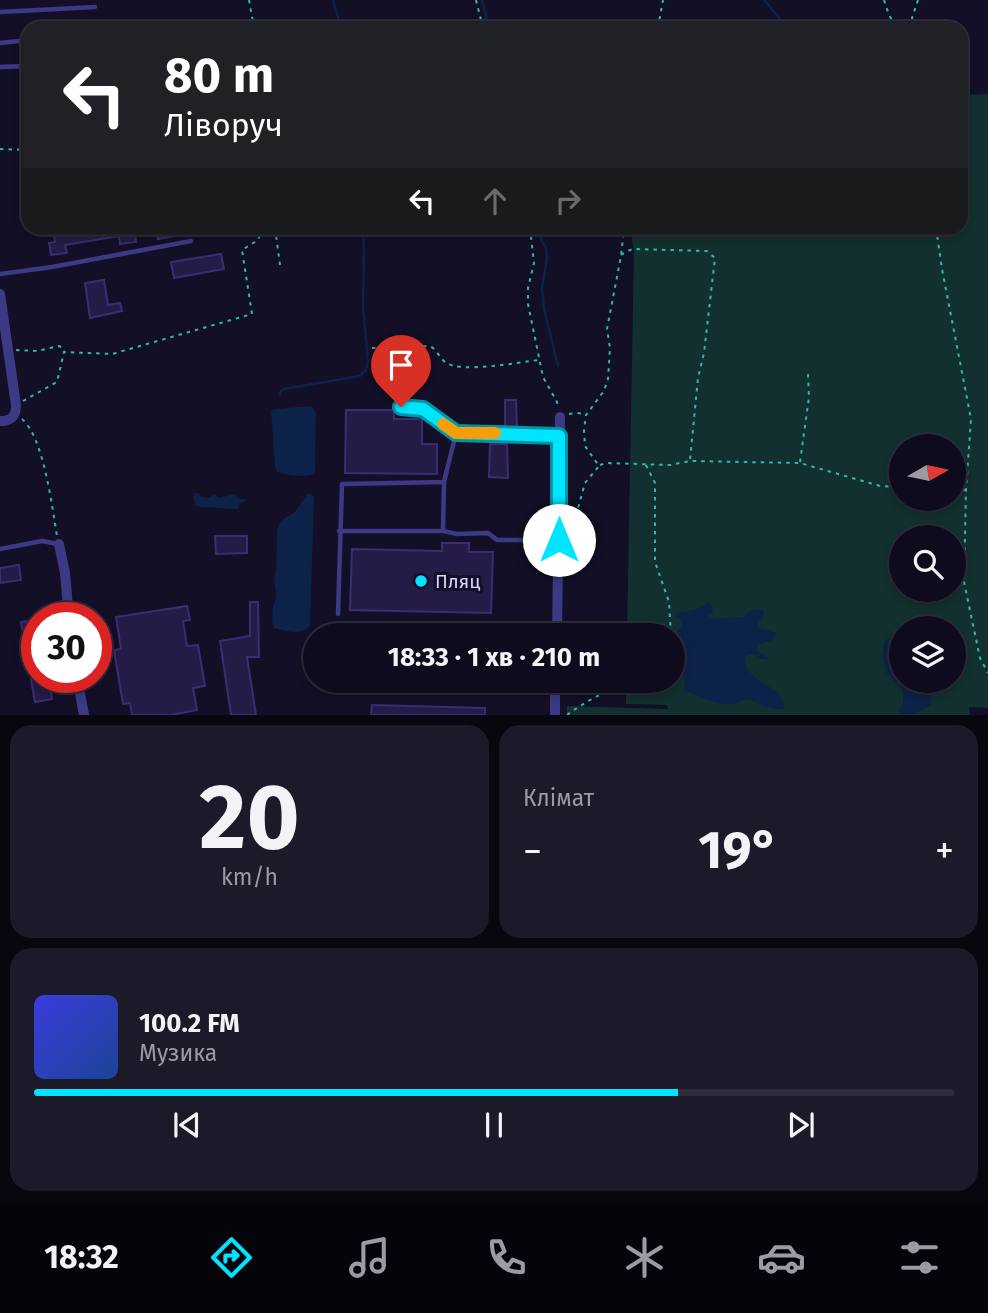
<!DOCTYPE html>
<html lang="uk">
<head>
<meta charset="utf-8">
<style>
  body { margin:0; font-family:"Fira Sans",sans-serif; background:#1c1929; color:#f1f3f6; height:100vh; display:flex; flex-direction:column; font-size:26px; white-space:nowrap }
  * { box-sizing:border-box; margin:0 }
  p { font-size:23px; color:#9b9ba3 }
  .icon { flex:none; width:38px; height:38px; fill:none; stroke:currentColor; stroke-width:2; stroke-linecap:round; stroke-linejoin:round }
  .map { position:relative; height:715px; overflow:hidden }
  .drawer { display:flex; flex-direction:column; gap:10px; padding:10px; background:#08060f; flex:1 }
  .drawer>* { flex:none }
  .guide { position:absolute; left:21px; top:21px; width:947px; height:214px; border-radius:21px; box-shadow:0 4px 10px #0003,0 0 0 2px #2e2b3b; background:#202124; color:#fff; overflow:hidden }
  .needle { width:46px; rotate:81deg }
  .fabs { position:absolute; left:889px; top:434px; display:grid; gap:14px }
  .fabs a { display:grid; place-items:center; width:77px; height:77px; border-radius:50%; background:#0e0b1c; box-shadow:0 4px 10px #0003,0 0 0 2px #2e2b3b; font-size:35px }
  .speed { position:absolute; left:21px; top:602px; display:flex; gap:14px; font-size:35px; font-weight:700; text-align:center }
  .speed>* { display:grid; place-content:center; width:91px; height:91px; border-radius:50%; background:#0e0b1c; box-shadow:0 4px 10px #0003,0 0 0 2px #2e2b3b; line-height:1 }
  .speed .limit { border:10px solid #d22; background:#fff; color:#111 }
  .pin { position:absolute; display:grid; place-items:center; width:60px; height:60px; color:#fff; margin:-72px -30px; border-radius:50% 50% 50% 0; rotate:-45deg; box-shadow:0 0 7px #0007 }
  .pin .icon { rotate:45deg }
  .me { position:absolute; width:77px; margin:-38px; rotate:0deg; stroke-linejoin:round; filter:drop-shadow(0 0 5px #0008) }
  .turn { display:flex; align-items:center; gap:24px; height:147px; padding:0 28px; font-size:32px }
  .turn .icon { width:91px; height:91px; stroke-width:2.5 }
  .turn b { display:block; font-size:49px; line-height:60px }
  .lanes { display:flex; align-items:center; height:66px; padding:0 28px; background:#0003; justify-content:center; gap:35px; direction:ltr }
  .lanes .off { opacity:.35 }
  .big { font-size:52px; font-weight:700; line-height:1.1 }
  .drawer .widget { flex:1; display:flex; flex-direction:column; justify-content:center; gap:10px; min-width:0; padding:0 24px; border-radius:21px; background:#1c1929 }
  .drawer .dial { align-items:center; gap:0 }
  .dial b { font-size:91px; line-height:1 }
  .song { display:flex; align-items:center; gap:21px }
  .cover { width:84px; height:84px; border-radius:10px; background:linear-gradient(135deg,hsl(240 70% 55%),hsl(220 70% 35%)) }
  .played { height:7px; border-radius:4px; background:linear-gradient(90deg,#00e5ff 70%,#2e2b3b 70%) }
  .keys { display:flex; justify-content:space-around; direction:ltr }
  .heat { display:flex; justify-content:space-between; align-items:center; font-size:38px; direction:ltr }
  .drawer .tiles { flex:1; display:grid; gap:10px; grid-template-columns:1fr 1fr }
  .widget:last-child { grid-column:span 2 }
  .trip { position:absolute; left:303px; top:623px; width:382px; height:70px; border-radius:35px; background:#0e0b1c; box-shadow:0 4px 10px #0003,0 0 0 2px #2e2b3b; font-weight:700; line-height:70px; text-align:center }
  .menu { display:flex; height:112px; justify-content:space-around; align-items:center; background:#06040b; color:#9b9ba3 }
  .menu .icon { width:49px; height:49px }
  .menu .active { color:#00e5ff }
  .menu b { font-size:32px; color:#f1f3f6 }
  .map>svg:first-child { display:block }
  .green { fill:#12302f; fill-rule:evenodd }
  .water { fill:#0c2248 }
  .lines { fill:none; stroke-linecap:round; stroke-linejoin:round }
  .stream { stroke:#0c2248; stroke-width:2.5 }
  .building { fill:#241b47; stroke:#3b2d73; stroke-width:2 }
  .path { stroke:#2fb8b0; stroke-width:2; stroke-dasharray:3.5 5; stroke-linecap:butt }
  .lane { stroke:#3d3a85; stroke-width:4.5 }
  .street { stroke:#3d3a85; stroke-width:10 }
  .route-casing { stroke:#0095a6; stroke-width:18 }
  .route { stroke:#00e5ff; stroke-width:12 }
  .slow { stroke:#f59e0b; stroke-width:12 }
  .poi-dot { fill:#00e5ff; stroke:#130f26; stroke-width:2.5 }
  .labels { text-anchor:middle; dominant-baseline:central; stroke-width:6; stroke-linejoin:round; paint-order:stroke }
  .poi-label { font-size:19px; fill:#d9d4ff; stroke:#130f26; text-anchor:start }
</style>
</head>
<body>
<div class="map">
<svg width="988" height="715" viewBox="0 0 988 715">
  <rect width="100%" height="100%" fill="#130f26"/>
  <!-- green -->
  <path class="green" d="M988 94V708L969 707 970 715H567V706L668 709 667 705 626 704V681H672V635H627L634 252 630 228H961V95ZM901 446H954V499H901ZM901 537H954V590H901ZM901 628H954V681H901Z"/>
  <!-- water -->
  <path class="water" d="M310 406 313 408 316 413 315 474C304 478 288 475 277 472L275 466 271 411 276 409Z
    M193 493H198L201 497 208 498 214 494 219 498 235 494 237 498 245 499V501L240 503 238 509 200 507 195 505Z
    M308 493 314 497 310 626C300 636 286 631 274 628L272 624 273 607 276 596 274 580 276 571 277 531 279 524 286 517 294 513Z
    M708 602 711 604 713 612 708 616 714 619 744 617C749 610 754 609 763 610L764 616 758 623 760 629 777 633 773 640 757 645V650L769 659H761L754 654 745 656C742 685 786 683 784 709 771 710 760 705 748 699 743 700 737 703 732 704 720 707 696 695 684 690L685 684 682 669 688 658 686 655 680 658 676 657 675 651 678 643 677 630 681 628V620L675 617 677 613C688 610 699 612 708 602Z
    M889 638 892 640 899 659 901 660V681H922V683L930 688 931 705 915 714H899V709L903 704V690L886 672 883 657 884 642Z"/>
  <g class="lines">
    <!-- stream -->
    <path class="stream" d="M333 0 341 28
      M482 0 489 28
      M764 0 788 28
      M535 228 546 248 547 258 542 288 544 309 558 366
      M280 395 281 391 284 389 360 376 366 370 368 361 363 306 364 247 363 228"/>
  </g>
  <!-- building -->
  <path class="building" d="M53 228H148L149 231 135 234 136 242 120 244 119 236 65 245 67 253 51 255 49 243 55 242Z
    M156 228H203V231L158 239Z
    M221 254 224 269 174 278 171 262Z
    M104 280 108 305 120 303 122 311 90 318 85 283Z
    M505 400H516L517 427H505Z
    M346 410H394V419H422V444H437V474L345 473Z
    M490 444H507L508 478 489 477Z
    M215 536H247V553L216 554Z
    M442 543H469V552H493L491 613 350 610 352 549 442 551Z
    M19 565 21 580 0 583V568Z
    M250 602H258L259 657H247L256 715H231L220 641 250 636Z
    M187 606 190 620 183 621 187 646 198 645 205 686 193 688 197 710 171 715H132L130 703 123 704 114 650 121 649 116 617Z
    M37 620V677H49L52 699 35 702 21 622Z
    M372 705 485 708V715H371Z"/>
  <g class="lines">
    <!-- path -->
    <path class="path" d="M249 0 254 28
      M476 0 483 28
      M884 0 889 15 897 28
      M658 28 663 0
      M913 28 912 18 918 0
      M0 149 28 150
      M275 228 280 265
      M530 228 534 263 528 288V304L543 377 557 402 558 408
      M936 228 942 269 971 419 966 490 964 582 980 658 988 673
      M621 255 627 251 633 249 707 251 715 258 704 353 698 378 690 460
      M372 348 430 346C437 350 439 357 445 362 460 374 519 362 539 360
      M16 350 37 351 59 346 63 348 64 351
      M23 401 57 382 64 352 112 354 252 314 242 250 258 240 261 232 267 228
      M569 414 577 413 584 414
      M22 419C44 438 52 507 57 536
      M800 462 809 397 808 374
      M600 465 606 463 670 465 690 461 800 463 880 486 901 487
      M646 465 655 483V562L669 602 671 635
      M954 490H966
      M567 530 575 519 585 483 599 466 585 446 584 430 586 415 604 391 608 379 610 348 607 329 621 256 624 228
      M672 647V664
      M567 715C586 701 606 690 629 685 638 682 648 684 657 681"/>
    <!-- lane -->
    <path class="lane" d="M0 12 95 7
      M0 43 28 40
      M0 67 28 66
      M0 274 52 267 191 241
      M401 407 423 409 456 433 559 436
      M444 482 456 433
      M339 531H443L457 534 488 533 497 540H558
      M0 549 42 541 58 544
      M338 614 342 484 444 482 443 531"/>
    <!-- street -->
    <path class="street" d="M0 294 16 405C16 417 11 421 0 421
      M59 544 65 573 69 618
      M557 635 560 417
      M77 677 84 715
      M555 715V681"/>
  </g>
  <g class="lines">
    <!-- route casing -->
    <g class="route-casing">
      <path id="route" d="M401 407 423 409 456 433 559 436V540"/>
    </g>
    <!-- route -->
    <use href="#route" class="route"/>
    <!-- slow -->
    <path class="slow" d="M443 424 456 433H495"/>
  </g>
  <!-- markers -->
  <circle class="poi-dot" cx="421" cy="581" r="7"/>
  <g class="labels">
    <!-- poi labels -->
    <g class="poi-label">
      <text x="435" y="581">Пляц</text>
    </g>
  </g>
</svg>
<div class="fabs">
<a><svg class="needle" viewBox="-14 -14 28 28"><path d="M0-13l5 13h-10z" fill="#e53935"/><path d="M0 13l5-13h-10z" fill="#9b9ba3"/></svg></a>
<a><svg class="icon" aria-label="search" viewBox="0 0 24 24"><circle cx="10" cy="10" r="6"/><path d="M15 15l6 6"/></svg></a>
<a><svg class="icon" aria-label="layers" viewBox="0 0 24 24"><path d="M12 4l9 5-9 5-9-5zM3 14l9 5 9-5"/></svg></a>
</div>
<div class="speed"><div class="limit">30</div></div>
<div class="pin" style="left:401px;top:407px;background:#d93025"><svg class="icon" aria-label="arrive" viewBox="0 0 24 24"><path d="M6 21V4h12l-3 4 3 4H6"/></svg></div>
<svg class="me" style="left:559px;top:540px" viewBox="-20 -20 40 40"><circle r="19" fill="#fff"/><path d="M0-13L10 11 0 6-10 11z" fill="#00e5ff"/></svg>
<div class="trip">18:33 · 1 хв · 210 m</div>
<div class="guide">
<div class="turn"><svg class="icon" aria-label="left" viewBox="0 0 24 24"><path d="M17 20v-9H6M10 6l-5 5 5 5"/></svg><div><b>80 m</b>Ліворуч</div></div>
<div class="lanes"><svg class="icon" aria-label="left" viewBox="0 0 24 24"><path d="M17 20v-9H6M10 6l-5 5 5 5"/></svg><svg class="icon off" aria-label="ahead" viewBox="0 0 24 24"><path d="M12 20V5M6 11l6-6 6 6"/></svg><svg class="icon off" aria-label="right" viewBox="0 0 24 24"><path d="M7 20v-9h11M14 6l5 5-5 5"/></svg></div>
</div>
</div>
<section class="drawer">
<div class="tiles">
<div class="widget dial"><b>20</b><p>km/h</p></div>
<div class="widget"><p>Клімат</p>
<div class="heat"><a>−</a><b class="big">19°</b><a>+</a></div>
</div>
<div class="widget">
<div class="song"><i class="cover"></i><div><b>100.2 FM</b><p>Музика</p></div></div>
<div class="played"></div>
<div class="keys"><svg class="icon" aria-label="previous" viewBox="0 0 24 24"><path d="M18 5L8 12l10 7zM5 5v14"/></svg><svg class="icon" aria-label="pause" viewBox="0 0 24 24"><path d="M8 5v14M16 5v14"/></svg><svg class="icon" aria-label="next" viewBox="0 0 24 24"><path d="M6 5l10 7-10 7zM19 5v14"/></svg></div>
</div>
</div>
</section>
<nav class="menu">
<b>18:32</b>
<svg class="icon active" aria-label="directions" viewBox="0 0 24 24"><path d="M12 3l9 9-9 9-9-9zM9 14v-3h6M13 9l2 2-2 2"/></svg>
<svg class="icon" aria-label="music" viewBox="0 0 24 24"><path d="M9 18V5l10-2v13"/><circle cx="6" cy="18" r="3"/><circle cx="16" cy="16" r="3"/></svg>
<svg class="icon" aria-label="phone" viewBox="0 0 24 24"><path d="M5 4h4l2 5-3 2q2 4 5 5l2-3 5 2v4C11 20 4 13 5 4z"/></svg>
<svg class="icon" aria-label="climate" viewBox="0 0 24 24"><path d="M12 3v18M4 7l16 10M4 17L20 7"/></svg>
<svg class="icon" aria-label="car" viewBox="0 0 24 24"><path d="M5 17H2v-5l4-1 3-4h7l3 4 3 1v5h-3M9 17h6M6 11h13"/><circle cx="7" cy="17" r="2"/><circle cx="17" cy="17" r="2"/></svg>
<svg class="icon" aria-label="filters" viewBox="0 0 24 24"><path d="M4 7h16M4 17h16"/><circle cx="9" cy="7" r="2"/><circle cx="15" cy="17" r="2"/></svg>
</nav>
</body>
</html>
